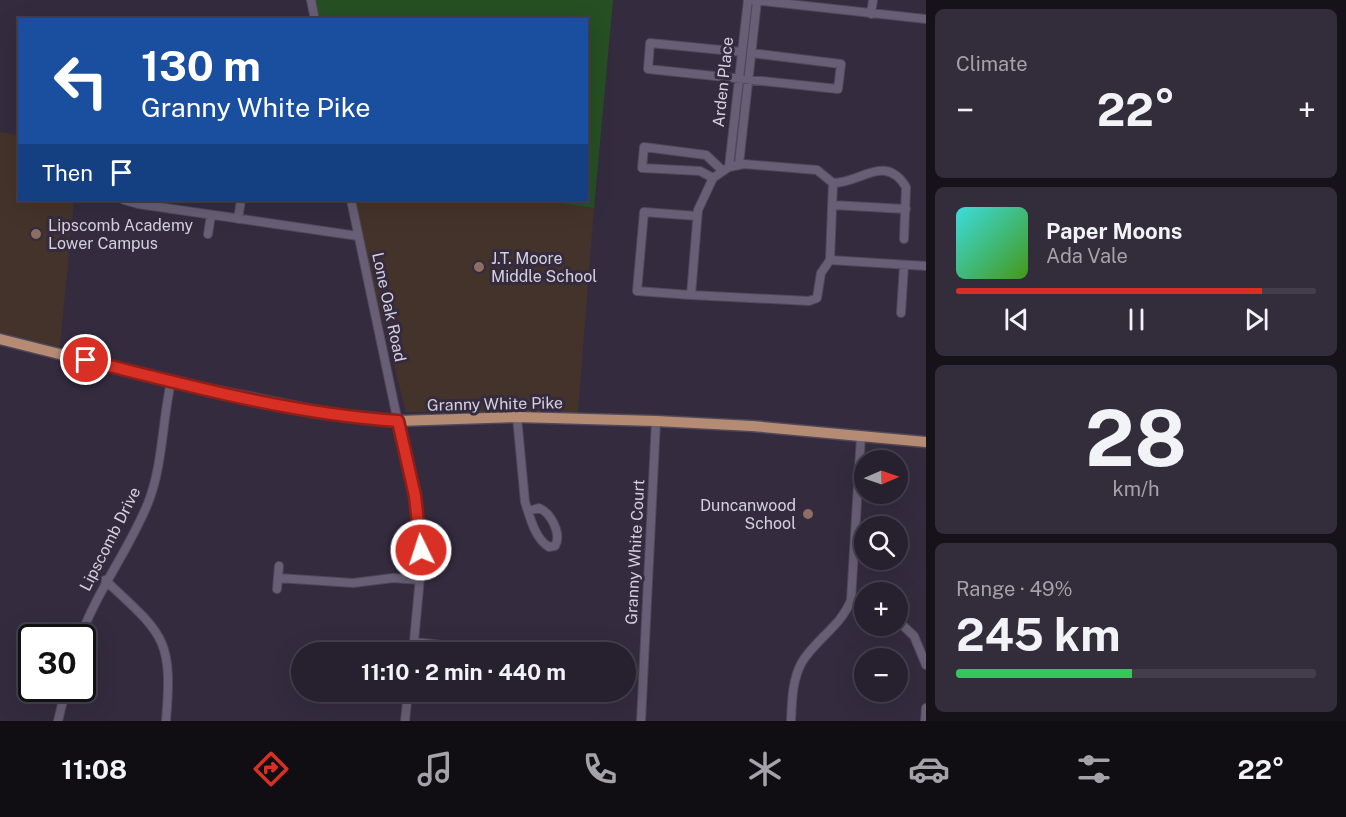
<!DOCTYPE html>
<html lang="en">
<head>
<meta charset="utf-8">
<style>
  body { margin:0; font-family:"Public Sans",sans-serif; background:#332d3b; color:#f1f3f6; height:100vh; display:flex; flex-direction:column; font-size:22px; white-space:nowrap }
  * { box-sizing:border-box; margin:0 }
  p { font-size:20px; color:#a4a3aa }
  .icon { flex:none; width:33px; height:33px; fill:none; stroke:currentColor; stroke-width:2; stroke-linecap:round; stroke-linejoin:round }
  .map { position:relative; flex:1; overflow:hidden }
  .details { display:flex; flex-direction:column; gap:9px; padding:9px; background:#15121a; width:420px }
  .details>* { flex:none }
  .guide { position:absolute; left:18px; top:18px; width:570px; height:183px; border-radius:0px; box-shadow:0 6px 24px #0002,0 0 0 2px #433e4b; background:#1a4fa0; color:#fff; overflow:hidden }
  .needle { width:39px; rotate:88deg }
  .tools { position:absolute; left:854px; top:450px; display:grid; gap:12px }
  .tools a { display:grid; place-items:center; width:54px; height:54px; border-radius:50%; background:#27202f; box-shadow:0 6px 24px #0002,0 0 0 2px #433e4b; font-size:30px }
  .speed { position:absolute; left:18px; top:624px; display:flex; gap:12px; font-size:30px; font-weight:700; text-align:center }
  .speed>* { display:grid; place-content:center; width:78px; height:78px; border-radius:50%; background:#27202f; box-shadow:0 6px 24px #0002,0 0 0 2px #433e4b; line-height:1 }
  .speed .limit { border:3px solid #111; border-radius:9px; background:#fff; color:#111 }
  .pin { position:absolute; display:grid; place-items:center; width:51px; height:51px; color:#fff; margin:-26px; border:3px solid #fff; border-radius:50%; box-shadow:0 2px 6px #0007 }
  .me { position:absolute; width:66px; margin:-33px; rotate:356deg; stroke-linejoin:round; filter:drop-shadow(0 0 4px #0008) }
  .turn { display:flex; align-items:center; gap:21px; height:126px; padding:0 24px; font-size:27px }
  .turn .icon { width:78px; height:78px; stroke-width:2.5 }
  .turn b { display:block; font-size:42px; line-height:51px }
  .then { display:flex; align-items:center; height:57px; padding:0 24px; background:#0003; gap:12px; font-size:22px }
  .big { font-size:45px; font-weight:700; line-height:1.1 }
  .details .card { flex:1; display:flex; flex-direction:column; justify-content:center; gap:9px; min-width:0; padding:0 21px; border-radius:9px; background:#332d3b }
  .details .dial { align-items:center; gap:0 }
  .dial b { font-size:78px; line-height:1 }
  .song { display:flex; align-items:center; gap:18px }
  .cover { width:72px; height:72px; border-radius:9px; background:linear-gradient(135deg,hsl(180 70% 55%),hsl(100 70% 35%)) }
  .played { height:6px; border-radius:3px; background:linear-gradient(90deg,#d93025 85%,#433e4b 85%) }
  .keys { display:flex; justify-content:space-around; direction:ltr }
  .heat { display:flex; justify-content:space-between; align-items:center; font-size:33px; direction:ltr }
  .charge { height:9px; border-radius:4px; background:linear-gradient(90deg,#34c759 49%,#433e4b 0) }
  .trip { position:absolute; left:291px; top:642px; width:345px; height:60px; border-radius:30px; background:#27202f; box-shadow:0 6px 24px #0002,0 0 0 2px #433e4b; font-weight:700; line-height:60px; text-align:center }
  .menu { display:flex; height:96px; justify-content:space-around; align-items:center; background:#100d13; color:#a4a3aa }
  .menu .icon { width:42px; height:42px }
  .menu .current { color:#d93025 }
  .menu b { font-size:27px; color:#f1f3f6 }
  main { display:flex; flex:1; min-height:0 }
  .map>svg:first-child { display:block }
  .commercial { fill:#44332a }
  .green { fill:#264f24 }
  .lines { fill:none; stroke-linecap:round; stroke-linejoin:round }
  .minor-casing { stroke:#504859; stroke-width:10 }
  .major-casing { stroke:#504859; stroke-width:13 }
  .minor { stroke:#685e75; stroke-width:8 }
  .major { stroke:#b58b74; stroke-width:10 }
  .route-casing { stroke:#8d1f18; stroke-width:15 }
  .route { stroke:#d93025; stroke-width:10 }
  .education-dot { fill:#8d6e63; stroke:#342b3f; stroke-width:2 }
  .labels { text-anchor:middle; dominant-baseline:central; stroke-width:6; stroke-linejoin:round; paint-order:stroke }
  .street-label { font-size:16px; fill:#d6d0dd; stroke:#342b3f }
  .poi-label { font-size:16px; fill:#d6d0dd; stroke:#342b3f; text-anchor:start }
</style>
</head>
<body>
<main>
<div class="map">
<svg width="926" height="721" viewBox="0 0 926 721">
  <rect width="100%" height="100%" fill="#342b3f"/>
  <!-- commercial -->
  <path class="commercial" d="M0 132 19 135 20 200H74L60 347 0 332Z
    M351 200H535L594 208 578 412H406Z"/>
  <!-- green -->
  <path class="green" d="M311 0H613L594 208 535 200H586V20L315 19Z"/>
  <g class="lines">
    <!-- minor casing -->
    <g class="minor-casing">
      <path id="minor" d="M311 0 315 20
        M752 0 926 19
        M871 14 873 0
        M742 52 650 43 648 69 838 89 841 64 751 53
        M739 164 757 1
        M729 167 748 0
        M713 178 700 171 642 168 644 147 706 155 723 171
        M833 183 830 260 821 273 817 298 809 301 691 295 698 210 713 178 729 167 744 164 817 170 833 183C861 183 885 153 906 187L904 239
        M124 200 138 204 358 236
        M351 200 419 522 420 577 413 652
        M832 205 906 209
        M238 219 241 200
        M208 234 211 215
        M830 260 926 266
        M691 295 637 291 644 212 697 216
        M901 313 904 265
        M517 417 525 502C530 517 535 539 549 547L555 546C562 534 551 513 539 508L528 511
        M278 578 353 583 393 578 420 580
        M105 580C164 635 173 638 166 721
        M277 589 279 566
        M851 600 864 605
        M897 620 914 636 926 665
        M80 638C98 589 129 550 148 503 163 465 162 422 171 382
        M414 642 505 652
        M58 721 66 688
        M405 721 408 692
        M641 721 656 421
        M791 721C792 701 792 680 802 662 816 639 841 626 851 600L861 436
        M925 721 926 708"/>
    </g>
    <!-- major casing -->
    <g class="major-casing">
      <path id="major" d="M0 339 171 382 341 416 398 421 517 417 656 421 752 426 926 442"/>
    </g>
    <!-- minor -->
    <use href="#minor" class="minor"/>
    <!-- major -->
    <use href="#major" class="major"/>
  </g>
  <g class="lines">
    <!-- route casing -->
    <g class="route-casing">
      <path id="route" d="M86 360C189 386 292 414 398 421L415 496 421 550"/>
    </g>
    <!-- route -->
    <use href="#route" class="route"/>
  </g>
  <!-- markers -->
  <g class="education-dot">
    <circle cx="36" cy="234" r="6"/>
    <circle cx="479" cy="267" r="6"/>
    <circle cx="808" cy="514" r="6"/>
  </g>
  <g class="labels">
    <!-- street labels -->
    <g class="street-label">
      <text transform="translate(723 82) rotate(-84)">Arden Place</text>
      <text transform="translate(389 307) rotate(78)">Lone Oak Road</text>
      <text transform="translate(495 404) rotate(-1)">Granny White Pike</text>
      <text transform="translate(110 539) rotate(-63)">Lipscomb Drive</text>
      <text transform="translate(635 552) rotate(-87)">Granny White Court</text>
    </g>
    <!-- poi labels -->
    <g class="poi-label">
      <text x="48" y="225">Lipscomb Academy<tspan x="48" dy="18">Lower Campus</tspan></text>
      <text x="491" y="258">J.T. Moore<tspan x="491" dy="18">Middle School</tspan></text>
      <text x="796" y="505" text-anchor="end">Duncanwood<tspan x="796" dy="18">School</tspan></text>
    </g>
  </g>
</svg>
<div class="tools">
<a><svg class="needle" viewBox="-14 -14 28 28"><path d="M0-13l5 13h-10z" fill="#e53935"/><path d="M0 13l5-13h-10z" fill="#a4a3aa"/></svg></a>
<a><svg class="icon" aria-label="search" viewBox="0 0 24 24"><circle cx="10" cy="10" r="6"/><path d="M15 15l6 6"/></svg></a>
<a>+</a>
<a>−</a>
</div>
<div class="speed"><div class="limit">30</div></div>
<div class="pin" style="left:86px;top:360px;background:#d93025"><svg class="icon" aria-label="arrive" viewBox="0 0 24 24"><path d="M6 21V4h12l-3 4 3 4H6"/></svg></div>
<svg class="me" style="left:421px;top:550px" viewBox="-20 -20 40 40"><circle r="17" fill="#d93025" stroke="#fff" stroke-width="3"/><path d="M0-11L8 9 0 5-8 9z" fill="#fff"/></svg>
<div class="trip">11:10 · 2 min · 440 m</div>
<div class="guide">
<div class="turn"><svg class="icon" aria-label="left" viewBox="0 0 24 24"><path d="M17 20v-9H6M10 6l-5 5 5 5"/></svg><div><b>130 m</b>Granny White Pike</div></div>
<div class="then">Then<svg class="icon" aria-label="arrive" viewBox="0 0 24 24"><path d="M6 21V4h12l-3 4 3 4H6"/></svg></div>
</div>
</div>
<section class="details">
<div class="card"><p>Climate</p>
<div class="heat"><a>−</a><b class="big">22°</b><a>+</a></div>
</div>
<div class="card">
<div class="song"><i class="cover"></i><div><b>Paper Moons</b><p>Ada Vale</p></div></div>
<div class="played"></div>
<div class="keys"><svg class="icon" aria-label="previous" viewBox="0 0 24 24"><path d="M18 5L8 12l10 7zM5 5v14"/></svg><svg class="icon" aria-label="pause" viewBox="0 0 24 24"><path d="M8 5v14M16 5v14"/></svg><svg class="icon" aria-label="next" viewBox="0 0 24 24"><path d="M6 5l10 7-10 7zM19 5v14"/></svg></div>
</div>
<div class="card dial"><b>28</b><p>km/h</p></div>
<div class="card"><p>Range · 49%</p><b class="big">245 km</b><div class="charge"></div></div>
</section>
</main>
<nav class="menu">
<b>11:08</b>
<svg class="icon current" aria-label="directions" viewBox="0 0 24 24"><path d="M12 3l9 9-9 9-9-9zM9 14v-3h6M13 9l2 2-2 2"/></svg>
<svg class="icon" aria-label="music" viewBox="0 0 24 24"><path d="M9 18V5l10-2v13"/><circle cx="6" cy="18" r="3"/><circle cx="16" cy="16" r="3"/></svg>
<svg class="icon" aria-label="phone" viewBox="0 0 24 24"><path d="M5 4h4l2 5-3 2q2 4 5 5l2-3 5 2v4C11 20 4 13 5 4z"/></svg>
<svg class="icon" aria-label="climate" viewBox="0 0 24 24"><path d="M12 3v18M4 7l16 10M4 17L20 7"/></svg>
<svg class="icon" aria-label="car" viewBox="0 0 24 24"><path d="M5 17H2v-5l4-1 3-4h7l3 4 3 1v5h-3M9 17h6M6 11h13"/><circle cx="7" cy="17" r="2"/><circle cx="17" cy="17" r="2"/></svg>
<svg class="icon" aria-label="filters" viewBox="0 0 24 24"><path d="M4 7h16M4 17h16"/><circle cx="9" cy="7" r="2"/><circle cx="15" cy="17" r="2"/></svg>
<b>22°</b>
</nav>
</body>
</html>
